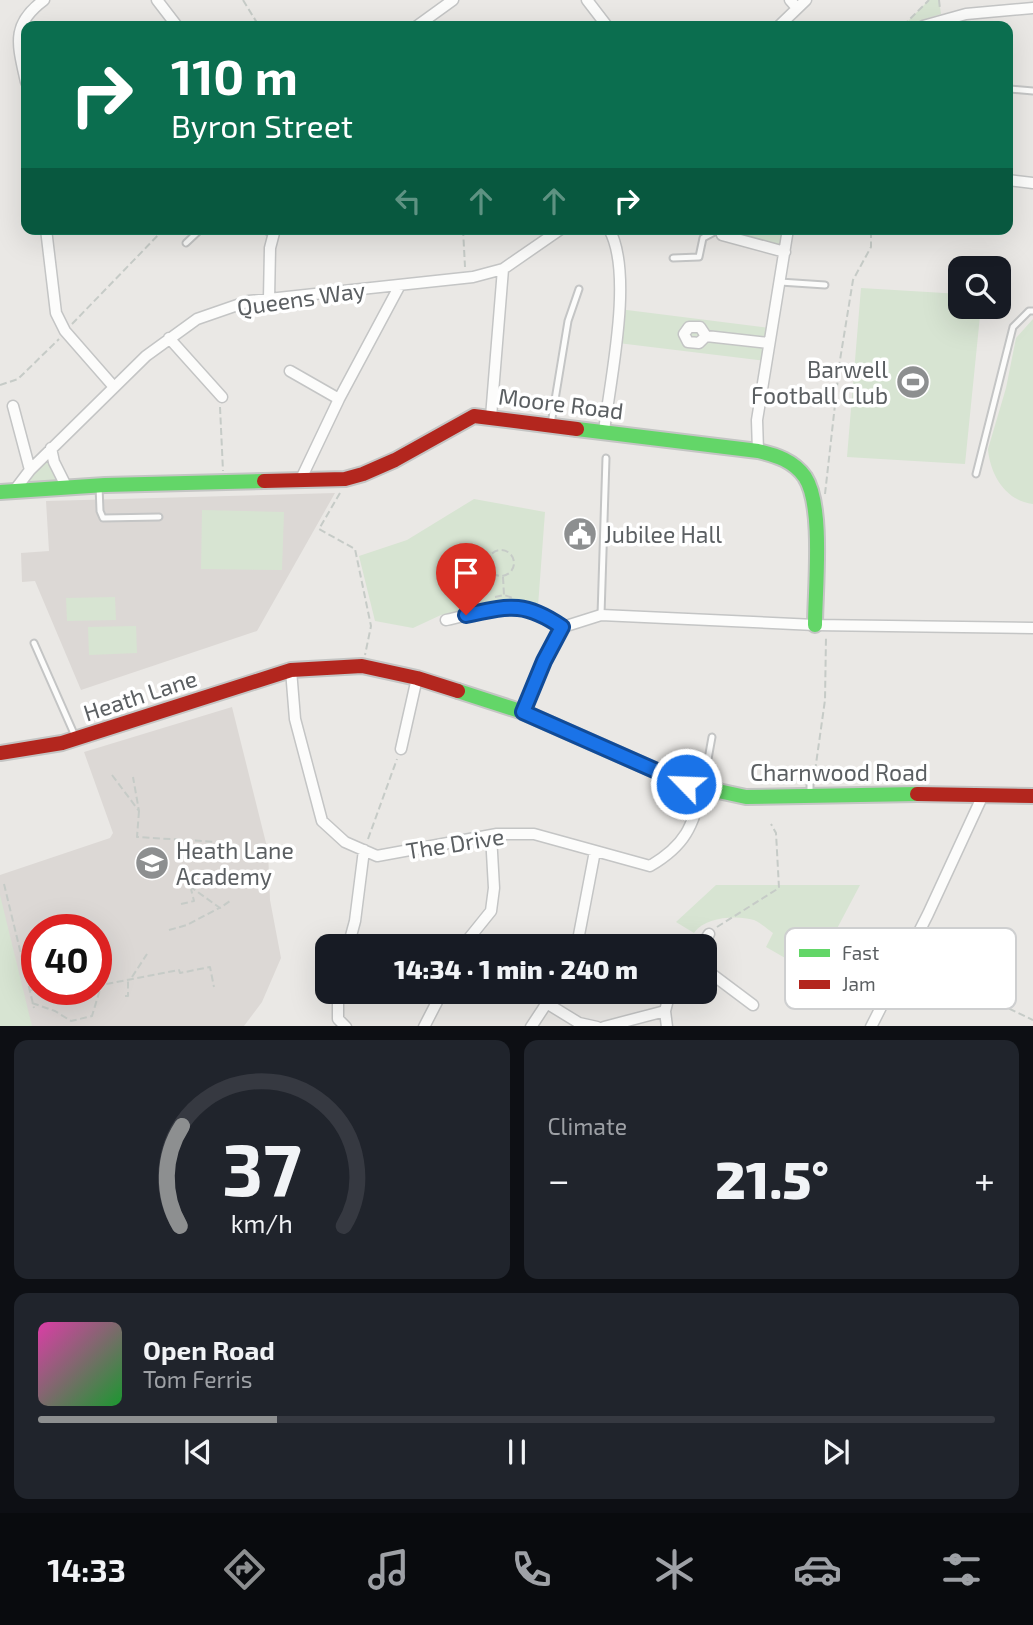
<!DOCTYPE html>
<html lang="en">
<head>
<meta charset="utf-8">
<style>
  body { margin:0; font-family:"Exo 2",sans-serif; background:#20242c; color:#f1f3f6; height:100vh; display:flex; flex-direction:column; font-size:26px; white-space:nowrap }
  * { box-sizing:border-box; margin:0 }
  p { font-size:23px; color:#9ea1a6 }
  .icon { flex:none; width:38px; height:38px; fill:none; stroke:currentColor; stroke-width:2; stroke-linecap:round; stroke-linejoin:round }
  .map { position:relative; height:1026px; overflow:hidden }
  .drawer { display:flex; flex-direction:column; gap:14px; padding:14px; background:#0d0f14; flex:1 }
  .drawer>* { flex:none }
  .hud { position:absolute; left:21px; top:21px; width:992px; height:214px; border-radius:14px; box-shadow:0 7px 28px #0002; background:#0b6e4f; color:#fff; overflow:hidden }
  .tools { position:absolute; left:948px; top:256px; display:grid; gap:14px }
  .tools a { display:grid; place-items:center; width:63px; height:63px; border-radius:14px; background:#171b24; box-shadow:0 7px 28px #0002; font-size:35px }
  .speed { position:absolute; left:21px; top:914px; display:flex; gap:14px; font-size:35px; font-weight:700; text-align:center }
  .speed>* { display:grid; place-content:center; width:91px; height:91px; border-radius:50%; background:#171b24; box-shadow:0 7px 28px #0002; line-height:1 }
  .speed .limit { border:10px solid #d22; background:#fff; color:#111 }
  .pin { position:absolute; display:grid; place-items:center; width:60px; height:60px; color:#fff; margin:-72px -30px; border-radius:50% 50% 50% 0; rotate:-45deg; box-shadow:0 0 7px #0007 }
  .pin .icon { rotate:45deg }
  .me { position:absolute; width:77px; margin:-38px; rotate:294deg; stroke-linejoin:round; filter:drop-shadow(0 0 5px #0008) }
  .turn { display:flex; align-items:center; gap:24px; height:147px; padding:0 35px; font-size:32px }
  .turn .icon { width:91px; height:91px; stroke-width:2.5 }
  .turn b { display:block; font-size:49px; line-height:60px }
  .lanes { display:flex; align-items:center; height:66px; padding:0 35px; background:#0003; justify-content:center; gap:35px; direction:ltr }
  .lanes .off { opacity:.35 }
  .big { font-size:52px; font-weight:800; line-height:1.1 }
  .drawer .tile { flex:1; display:flex; flex-direction:column; justify-content:center; gap:10px; min-width:0; padding:0 24px; border-radius:14px; background:#20242c }
  .drawer .dial { align-items:center; gap:0 }
  .dial svg { height:182px; overflow:visible; fill:none; stroke:#363941; stroke-width:7; stroke-linecap:round; text-anchor:middle }
  .dial text { fill:#f1f3f6; stroke:none }
  .song { display:flex; align-items:center; gap:21px }
  .cover { width:84px; height:84px; border-radius:10px; background:linear-gradient(135deg,hsl(320 70% 55%),hsl(130 70% 35%)) }
  .played { height:7px; border-radius:4px; background:linear-gradient(90deg,#8d8f90 25%,#363941 25%) }
  .keys { display:flex; justify-content:space-around; direction:ltr }
  .heat { display:flex; justify-content:space-between; align-items:center; font-size:38px; direction:ltr }
  .drawer .tiles { flex:1; display:grid; gap:14px; grid-template-columns:1fr 1fr }
  .tile:last-child { grid-column:span 2 }
  .trip { position:absolute; left:315px; top:934px; width:402px; height:70px; border-radius:14px; background:#171b24; box-shadow:0 7px 28px #0002; font-weight:800; line-height:70px; text-align:center }
  .menu { display:flex; height:112px; justify-content:space-around; align-items:center; background:#090b0e; color:#9ea1a6 }
  .menu .icon { width:49px; height:49px }
  .menu .selected { color:#8d8f90 }
  .menu b { font-size:32px; color:#f1f3f6 }
  .map>svg:first-child { display:block }
  .education { fill:#dcd8d5; fill-rule:evenodd }
  .green { fill:#d7e4d2 }
  .lines { fill:none; stroke-linecap:round; stroke-linejoin:round }
  .lane-casing { stroke:#c4c5c5; stroke-width:9 }
  .street-casing { stroke:#c4c5c5; stroke-width:13 }
  .fast-casing { stroke:#c4c5c4; stroke-width:18 }
  .jam-casing { stroke:#c4c5c4; stroke-width:18 }
  .path { stroke:#c6cbc7; stroke-width:2; stroke-dasharray:7 3.5; stroke-linecap:butt }
  .lane { stroke:#fcfcfb; stroke-width:5 }
  .street { stroke:#fcfcfb; stroke-width:10 }
  .fast { stroke:#63d668; stroke-width:14 }
  .jam { stroke:#b3261e; stroke-width:14 }
  .route-casing { stroke:#114b97; stroke-width:18 }
  .route { stroke:#1a73e8; stroke-width:12 }
  .labels { text-anchor:middle; dominant-baseline:central; stroke-width:7; stroke-linejoin:round; paint-order:stroke }
  .street-label { font-size:23px; fill:#5b5f62; stroke:#fff }
  .poi-label { font-size:23px; fill:#5b5f62; stroke:#fff; text-anchor:start }
  .key { fill:#fff; stroke:#cecfd0; stroke-width:2 }
  .key-label { font-size:19px; fill:#5b5f62 }
</style>
</head>
<body>
<div class="map">
<svg width="1033" height="1027" viewBox="0 0 1033 1027">
  <rect width="100%" height="100%" fill="#eae8e5"/>
  <!-- education -->
  <path class="education" d="M335 493 257 631 81 690 35 581 22 582 21 553 49 551 46 501Z
    M232 707 268 851 270 900 281 958 262 1002 244 1026H0V875L110 838 113 833 84 752ZM37 929H96V989H37Z"/>
  <!-- green -->
  <path class="green" d="M929 0H939L941 14 903 26Z
    M721 229H788L785 252Z
    M861 288 961 294V306H981L965 464 847 457Z
    M619 309 769 328 766 361 618 343Z
    M1033 319V504C1006 501 990 475 988 449L1006 388 1016 338Z
    M43 461 49 463 57 481 54 487 25 488 22 482Z
    M474 499 545 512 538 606 501 604 441 615 413 628 375 621 359 556 407 540Z
    M202 510 284 512 282 570 201 569Z
    M115 597 116 620 67 621 66 598Z
    M136 626 137 653 89 655 88 627Z
    M716 885H860L813 974 766 947 773 933C767 929 761 923 754 920 736 915 705 917 694 933L676 922Z
    M0 895 32 1026H0Z"/>
  <g class="lines">
    <!-- lane casing -->
    <g class="lane-casing">
      <path id="lane" d="M1010 89 1033 91
        M262 229 274 234
        M186 243 201 229
        M673 258 699 257 703 238 720 229
        M780 282 825 285
        M551 424 568 321 579 289
        M976 474 1013 327 1029 311H1033
        M99 486 100 511 103 518 159 517
        M601 615 606 458
        M34 643 75 736
        M810 776V794
        M703 787 712 737"/>
    </g>
    <!-- street casing -->
    <g class="street-casing">
      <path id="street" d="M157 0 177 26
        M587 0 607 26
        M790 0 797 8
        M417 26 453 0
        M779 26 806 0
        M923 26 966 14 1033 8
        M26 82C18 45 10 25 44 0
        M1008 180 1033 183
        M46 229 56 313 65 331 114 387
        M721 229 722 235 785 252
        M269 299 270 248 275 229
        M706 336 700 327H689L684 334 688 342 699 343 706 336 769 343
        M169 338 222 397
        M290 371 339 399
        M13 406 30 470
        M491 417 503 269
        M604 431C610 381 634 273 609 229
        M51 448 54 462 67 488
        M758 451 757 420 788 229
        M300 481 339 399 400 285
        M14 491 30 470 146 356 197 319 249 301 473 277 503 269 561 229
        M446 620C496 609 516 596 563 627
        M291 670 295 719 322 821 345 842 377 856 497 834H534L650 866C686 845 692 827 703 787
        M523 712 544 661 563 627 601 615 815 625 1033 628
        M401 749 417 678
        M348 947 355 921 364 850
        M462 947 491 911 494 888 491 835
        M575 947 579 935 595 851
        M701 947 709 934
        M705 969 753 1005
        M338 992V1019L346 1027
        M548 1004 579 1023 597 1027
        M424 1027 442 992
        M531 1027 554 992
        M604 1027 665 1011
        M667 1027 665 1011 670 992
        M871 1027 928 914 983 795"/>
    </g>
    <!-- fast casing -->
    <g class="fast-casing">
      <path id="fast" d="M577 429 758 451C776 455 794 461 805 477 824 506 815 590 815 625
        M0 492 105 485 264 481
        M458 691 523 712 686 784 746 797 917 794"/>
    </g>
    <!-- jam casing -->
    <g class="jam-casing">
      <path id="jam" d="M264 481 345 479 363 474 395 460 474 416 577 429
        M0 753 62 743 291 670 362 666 417 678 458 691
        M917 794 1033 796"/>
    </g>
    <!-- path -->
    <path class="path" d="M243 0 259 26
      M939 0 940 9
      M903 26 929 0
      M907 26 914 24
      M463 229 465 267
      M797 234 805 229
      M72 324 164 229
      M0 385 18 379 59 339
      M220 407 223 471
      M340 493 319 529 355 549 371 626 365 655
      M825 494 840 360 853 280 871 247V229
      M488 563a13 13 0 1 1 26 0a13 13 0 1 1-26 0Z
      M503 577 504 595
      M495 597 504 595 513 598
      M815 771 825 700 826 637
      M112 775 139 811 133 777
      M139 811 137 837 217 842
      M368 839 397 759
      M191 878 224 871
      M181 880 220 908 230 901
      M4 884 34 1008
      M181 904 194 901 191 889
      M717 927 779 888 776 833 771 824
      M169 930 187 925 219 908
      M916 960 968 989 1033 1020
      M132 977 147 954
      M96 986 179 970 180 973 210 967 214 987
      M30 990 55 989
      M125 996H128V979
      M32 1003 55 1011 71 1021 92 1016 101 986 106 955"/>
    <!-- lane -->
    <use href="#lane" class="lane"/>
    <!-- street -->
    <use href="#street" class="street"/>
    <!-- fast -->
    <use href="#fast" class="fast"/>
    <!-- jam -->
    <use href="#jam" class="jam"/>
  </g>
  <g class="lines">
    <!-- route casing -->
    <g class="route-casing">
      <path id="route" d="M466 615C509 606 524 601 562 627L544 661 523 712 686 784"/>
    </g>
    <!-- route -->
    <use href="#route" class="route"/>
  </g>
  <!-- icons -->
  <defs>
    <g id="stadium-disc" transform="scale(1.75)"><circle r="9.5" fill="#8d8f90" stroke="#fff"/><path d="M0-5a6.5 5 0 1 0 0 10a6.5 5 0 1 0 0-10ZM-3.5-1.8h7v3.6h-7Z" fill="#fff"/></g>
    <g id="civic-disc" transform="scale(1.75)"><circle r="9.5" fill="#8d8f90" stroke="#fff"/><path d="M-.6-6.5H3V-4.5H.6V-3L4-1V1h2V6H-6V1h2V-1L-.6-3ZM-1.2 2.5V6h2.4V2.5Z" fill="#fff"/></g>
    <g id="school-disc" transform="scale(1.75)"><circle r="9.5" fill="#8d8f90" stroke="#fff"/><path d="M0-5L7-2L0 1L-7-2ZM-4 1L0 2.5L4 1V4Q0 6-4 4Z" fill="#fff"/></g>
  </defs>
  <g fill-rule="evenodd">
    <use href="#stadium-disc" x="913" y="382"/>
    <use href="#civic-disc" x="580" y="534"/>
    <use href="#school-disc" x="152" y="863"/>
  </g>
  <g class="labels">
    <!-- street labels -->
    <g class="street-label">
      <text transform="translate(301 298) rotate(-8)">Queens Way</text>
      <text transform="translate(561 403) rotate(7)">Moore Road</text>
      <text transform="translate(140 695) rotate(-18)">Heath Lane</text>
      <text x="839" y="772">Charnwood Road</text>
      <text transform="translate(455 843) rotate(-9)">The Drive</text>
    </g>
    <!-- poi labels -->
    <g class="poi-label">
      <text x="888" y="369" text-anchor="end">Barwell<tspan x="888" dy="26">Football Club</tspan></text>
      <text x="604" y="534">Jubilee Hall</text>
      <text x="176" y="850">Heath Lane<tspan x="176" dy="26">Academy</tspan></text>
    </g>
  </g>
  <!-- legend -->
  <rect x="785" y="928" width="231" height="81" rx="10" class="key"/>
  <rect x="799" y="949" width="31" height="8" fill="#63d668"/>
  <rect x="799" y="980" width="31" height="9" fill="#b3261e"/>
  <g class="key-label">
    <text x="842" y="960">Fast</text>
    <text x="842" y="991">Jam</text>
  </g>
</svg>
<div class="tools">
<a><svg class="icon" aria-label="search" viewBox="0 0 24 24"><circle cx="10" cy="10" r="6"/><path d="M15 15l6 6"/></svg></a>
</div>
<div class="speed"><div class="limit">40</div></div>
<div class="pin" style="left:466px;top:615px;background:#d93025"><svg class="icon" aria-label="arrive" viewBox="0 0 24 24"><path d="M6 21V4h12l-3 4 3 4H6"/></svg></div>
<svg class="me" style="left:686px;top:784px" viewBox="-20 -20 40 40"><circle r="17" fill="#1a73e8" stroke="#fff" stroke-width="3"/><path d="M0-11L8 9 0 5-8 9z" fill="#fff"/></svg>
<div class="trip">14:34 · 1 min · 240 m</div>
<div class="hud">
<div class="turn"><svg class="icon" aria-label="right" viewBox="0 0 24 24"><path d="M7 20v-9h11M14 6l5 5-5 5"/></svg><div><b>110 m</b>Byron Street</div></div>
<div class="lanes"><svg class="icon off" aria-label="left" viewBox="0 0 24 24"><path d="M17 20v-9H6M10 6l-5 5 5 5"/></svg><svg class="icon off" aria-label="ahead" viewBox="0 0 24 24"><path d="M12 20V5M6 11l6-6 6 6"/></svg><svg class="icon off" aria-label="ahead" viewBox="0 0 24 24"><path d="M12 20V5M6 11l6-6 6 6"/></svg><svg class="icon" aria-label="right" viewBox="0 0 24 24"><path d="M7 20v-9h11M14 6l5 5-5 5"/></svg></div>
</div>
</div>
<section class="drawer">
<div class="tiles">
<div class="tile dial"><svg viewBox="0 0 100 80">
<path d="M14 69A42 42 0 1 1 86 69"/>
<path d="M14 69A42 42 0 0 1 15 25" stroke="#8d8f90"/>
<text x="50" y="56" font-size="32" font-weight="700">37</text>
<text x="50" y="72" font-size="11">km/h</text>
</svg></div>
<div class="tile"><p>Climate</p>
<div class="heat"><a>−</a><b class="big">21.5°</b><a>+</a></div>
</div>
<div class="tile">
<div class="song"><i class="cover"></i><div><b>Open Road</b><p>Tom Ferris</p></div></div>
<div class="played"></div>
<div class="keys"><svg class="icon" aria-label="previous" viewBox="0 0 24 24"><path d="M18 5L8 12l10 7zM5 5v14"/></svg><svg class="icon" aria-label="pause" viewBox="0 0 24 24"><path d="M8 5v14M16 5v14"/></svg><svg class="icon" aria-label="next" viewBox="0 0 24 24"><path d="M6 5l10 7-10 7zM19 5v14"/></svg></div>
</div>
</div>
</section>
<nav class="menu">
<b>14:33</b>
<svg class="icon selected" aria-label="directions" viewBox="0 0 24 24"><path d="M12 3l9 9-9 9-9-9zM9 14v-3h6M13 9l2 2-2 2"/></svg>
<svg class="icon" aria-label="music" viewBox="0 0 24 24"><path d="M9 18V5l10-2v13"/><circle cx="6" cy="18" r="3"/><circle cx="16" cy="16" r="3"/></svg>
<svg class="icon" aria-label="phone" viewBox="0 0 24 24"><path d="M5 4h4l2 5-3 2q2 4 5 5l2-3 5 2v4C11 20 4 13 5 4z"/></svg>
<svg class="icon" aria-label="climate" viewBox="0 0 24 24"><path d="M12 3v18M4 7l16 10M4 17L20 7"/></svg>
<svg class="icon" aria-label="car" viewBox="0 0 24 24"><path d="M5 17H2v-5l4-1 3-4h7l3 4 3 1v5h-3M9 17h6M6 11h13"/><circle cx="7" cy="17" r="2"/><circle cx="17" cy="17" r="2"/></svg>
<svg class="icon" aria-label="filters" viewBox="0 0 24 24"><path d="M4 7h16M4 17h16"/><circle cx="9" cy="7" r="2"/><circle cx="15" cy="17" r="2"/></svg>
</nav>
</body>
</html>
